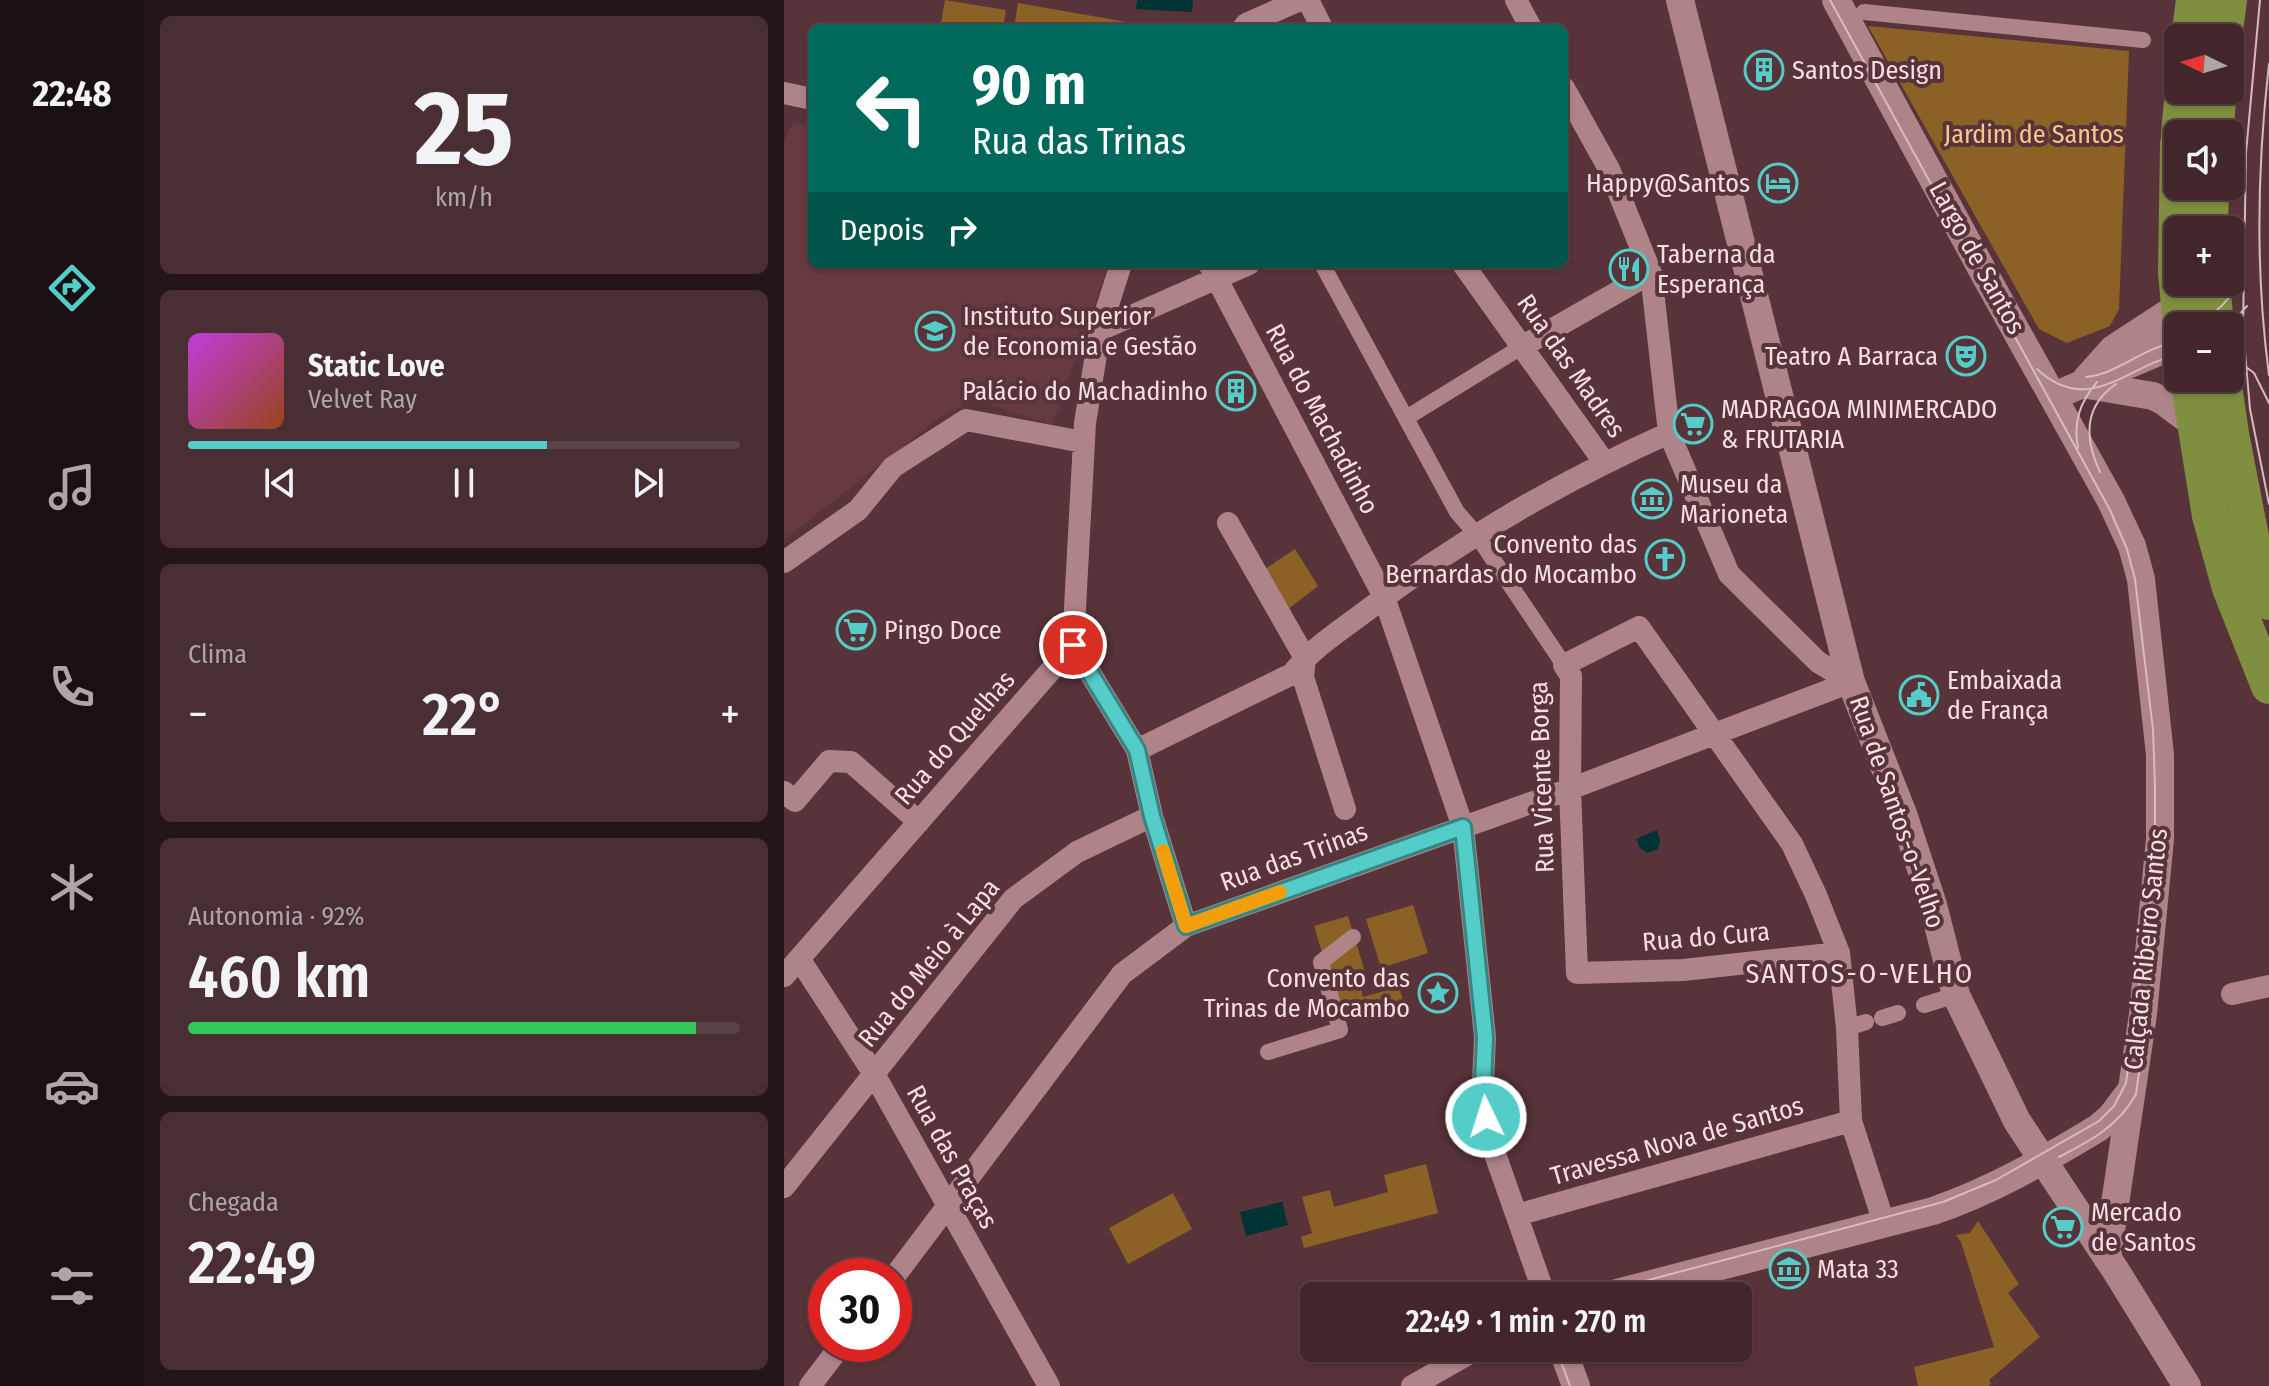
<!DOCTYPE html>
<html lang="pt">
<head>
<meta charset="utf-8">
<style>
  body { margin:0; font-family:"Fira Sans Condensed",sans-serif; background:#492e33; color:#f1f3f6; height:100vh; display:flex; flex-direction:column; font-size:30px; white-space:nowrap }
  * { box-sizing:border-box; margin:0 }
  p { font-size:26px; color:#aea5a9 }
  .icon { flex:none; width:44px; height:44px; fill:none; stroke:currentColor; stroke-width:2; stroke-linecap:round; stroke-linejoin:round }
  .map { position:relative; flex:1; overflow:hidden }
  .panel { display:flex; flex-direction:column; gap:16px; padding:16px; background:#241518; width:640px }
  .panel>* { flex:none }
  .top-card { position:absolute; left:24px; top:24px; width:760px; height:244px; border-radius:12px; box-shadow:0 2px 6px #0004,0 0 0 2px #5a4347; background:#00695c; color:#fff; overflow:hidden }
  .needle { width:52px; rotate:275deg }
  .controls { position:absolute; left:1380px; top:24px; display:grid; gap:16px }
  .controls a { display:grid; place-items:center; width:80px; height:80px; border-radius:12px; background:#42262b; box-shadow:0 2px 6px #0004,0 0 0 2px #5a4347; font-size:40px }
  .speed { position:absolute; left:24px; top:1258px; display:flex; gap:16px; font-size:40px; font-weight:700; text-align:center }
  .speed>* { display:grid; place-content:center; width:104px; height:104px; border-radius:50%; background:#42262b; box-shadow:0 2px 6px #0004,0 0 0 2px #5a4347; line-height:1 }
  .speed .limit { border:12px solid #d22; background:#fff; color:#111 }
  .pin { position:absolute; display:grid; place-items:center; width:68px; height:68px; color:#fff; margin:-34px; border:4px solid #fff; border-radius:50%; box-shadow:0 2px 8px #0007 }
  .me { position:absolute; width:88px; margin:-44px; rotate:356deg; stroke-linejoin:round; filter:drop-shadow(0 0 6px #0008) }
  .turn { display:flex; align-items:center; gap:28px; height:168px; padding:0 32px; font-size:36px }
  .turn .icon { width:104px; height:104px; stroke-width:2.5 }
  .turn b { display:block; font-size:56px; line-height:68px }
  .then { display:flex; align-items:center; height:76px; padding:0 32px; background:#0003; gap:16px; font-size:30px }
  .big { font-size:60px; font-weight:600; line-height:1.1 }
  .panel .tile { flex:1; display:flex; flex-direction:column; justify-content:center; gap:12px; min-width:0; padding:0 28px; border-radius:12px; background:#492e33 }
  .panel .dial { align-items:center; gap:0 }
  .dial b { font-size:104px; line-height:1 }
  .song { display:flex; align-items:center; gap:24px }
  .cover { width:96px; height:96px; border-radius:12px; background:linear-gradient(135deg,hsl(290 70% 55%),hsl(20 70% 35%)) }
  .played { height:8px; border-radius:4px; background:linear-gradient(90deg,#54cdc8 65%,#5a4347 65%) }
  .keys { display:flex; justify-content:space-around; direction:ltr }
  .heat { display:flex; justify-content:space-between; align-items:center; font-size:44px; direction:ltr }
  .charge { height:12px; border-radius:6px; background:linear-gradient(90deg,#34c759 92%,#5a4347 0) }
  .trip { position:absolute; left:516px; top:1282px; width:452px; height:80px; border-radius:12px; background:#42262b; box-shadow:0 2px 6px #0004,0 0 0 2px #5a4347; font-weight:600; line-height:80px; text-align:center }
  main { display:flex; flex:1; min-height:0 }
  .tabs { display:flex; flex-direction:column; width:144px; justify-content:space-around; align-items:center; background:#1a0f11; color:#aea5a9 }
  .tabs .icon { width:56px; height:56px }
  .tabs .selected { color:#54cdc8 }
  .tabs b { font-size:36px; color:#f1f3f6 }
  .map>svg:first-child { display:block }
  .built { fill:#673a40 }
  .green { fill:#8c6126 }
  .water { fill:#003331 }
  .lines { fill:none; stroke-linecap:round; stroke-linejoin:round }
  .pedestrian { stroke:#af8489; stroke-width:16 }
  .minor { stroke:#af8489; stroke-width:22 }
  .tertiary { stroke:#af8489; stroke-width:28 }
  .primary { stroke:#7f8e3f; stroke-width:36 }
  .tram { stroke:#d7bbbf; stroke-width:2 }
  .route-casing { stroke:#378582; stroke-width:20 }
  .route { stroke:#54cdc8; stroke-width:14 }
  .slow { stroke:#f59e0b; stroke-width:14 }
  .labels { text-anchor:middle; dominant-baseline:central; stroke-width:8; stroke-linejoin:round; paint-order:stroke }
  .poi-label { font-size:26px; fill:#f7dee1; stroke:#583339; text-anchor:start }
  .park-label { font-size:26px; fill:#f8c78c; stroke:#583339 }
  .street-label { font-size:26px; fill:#f7dee1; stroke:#583339 }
  .neighbourhood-label { font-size:28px; letter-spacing:2px; fill:#f7dee1; stroke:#583339 }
</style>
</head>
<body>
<main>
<nav class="tabs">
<b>22:48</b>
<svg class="icon selected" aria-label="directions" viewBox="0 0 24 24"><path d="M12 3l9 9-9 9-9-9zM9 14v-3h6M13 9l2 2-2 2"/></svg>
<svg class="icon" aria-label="music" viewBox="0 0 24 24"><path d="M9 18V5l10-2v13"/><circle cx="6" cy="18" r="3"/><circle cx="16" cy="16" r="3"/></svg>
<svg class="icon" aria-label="phone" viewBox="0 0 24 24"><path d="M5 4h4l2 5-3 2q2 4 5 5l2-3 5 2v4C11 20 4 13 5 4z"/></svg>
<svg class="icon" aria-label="climate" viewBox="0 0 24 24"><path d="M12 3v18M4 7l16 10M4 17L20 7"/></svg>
<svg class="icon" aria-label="car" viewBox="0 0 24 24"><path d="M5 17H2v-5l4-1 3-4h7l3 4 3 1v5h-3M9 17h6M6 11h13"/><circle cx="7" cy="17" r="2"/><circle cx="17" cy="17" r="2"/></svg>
<svg class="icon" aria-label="filters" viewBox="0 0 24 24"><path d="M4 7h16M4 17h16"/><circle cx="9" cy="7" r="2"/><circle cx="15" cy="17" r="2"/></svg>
</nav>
<section class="panel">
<div class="tile dial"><b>25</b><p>km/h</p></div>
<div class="tile">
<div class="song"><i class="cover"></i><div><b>Static Love</b><p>Velvet Ray</p></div></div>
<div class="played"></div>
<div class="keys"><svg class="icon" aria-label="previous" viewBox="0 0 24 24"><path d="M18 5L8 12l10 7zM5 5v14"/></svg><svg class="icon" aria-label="pause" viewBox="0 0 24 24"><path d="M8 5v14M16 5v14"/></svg><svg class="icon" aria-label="next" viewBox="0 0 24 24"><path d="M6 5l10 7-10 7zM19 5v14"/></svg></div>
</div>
<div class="tile"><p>Clima</p>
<div class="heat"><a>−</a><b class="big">22°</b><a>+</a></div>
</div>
<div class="tile"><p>Autonomia · 92%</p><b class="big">460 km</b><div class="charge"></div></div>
<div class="tile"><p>Chegada</p><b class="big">22:49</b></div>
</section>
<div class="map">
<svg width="1485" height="1386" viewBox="0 0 1485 1386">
  <rect width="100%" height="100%" fill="#583339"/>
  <!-- built -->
  <path class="built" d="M8 123 28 126V264H325L268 425 188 399 153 420 0 540V142Z"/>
  <!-- green -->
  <path class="green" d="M161 0 222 10 219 28H156Z
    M234 3 371 27V28H230Z
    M1084 26 1345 51 1335 309 1326 326 1283 343 1255 329Z
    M511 549 534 586 503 610 481 569Z
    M629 905 644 953 597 968 582 919Z
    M564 916 581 972 573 975 579 997 615 987 619 1000 558 1018 530 926Z
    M642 1164 654 1213 520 1248 517 1237 528 1233 518 1197 546 1190 550 1207 604 1192 600 1175Z
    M389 1193 408 1229 344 1264 325 1228Z
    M1194 1221 1235 1284 1224 1293 1256 1337 1205 1380 1207 1384 1204 1386H1134L1130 1367 1210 1347 1177 1242 1172 1235 1186 1233Z"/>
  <!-- water -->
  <path class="water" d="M353 0H409L408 12 352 9Z
    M873 830 876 840 874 849 863 853 856 848 852 839Z
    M498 1202 504 1225 462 1236 456 1212Z"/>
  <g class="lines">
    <!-- pedestrian -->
    <path class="pedestrian" d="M1080 12 1359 40
      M538 264 673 512 692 534 780 665
      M622 418 739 346
      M1140 1005 1172 995
      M1098 1018 1114 1013
      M1063 1028 1082 1022
      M484 1052 556 1030 537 962 569 937"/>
    <!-- minor -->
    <path class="minor" d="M524 0 538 28
      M732 0 747 28
      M459 28 462 24 516 0
      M780 88 825 169 867 273 885 433 945 574 1034 662 1067 682
      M0 93 28 99
      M425 264 600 597 679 827 701 1037 699 1084 705 1137 761 1296
      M679 264 820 462
      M316 330 465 264
      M739 346 867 273
      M444 523 521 658 519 677 561 809
      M0 562 74 510 109 467 182 420 299 442
      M289 645 353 750 368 816 402 926
      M353 750 508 674C527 649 553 633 578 614 672 542 776 482 885 433
      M0 792 11 801 45 761 67 762 135 822
      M1055 953 899 970 793 973 786 789 787 676 780 665 855 627 1008 844 1032 895 1055 953 1063 1028 1067 1121 1100 1223
      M16 960 90 1074 265 1386
      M0 976 289 645 301 423 316 330 337 264
      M1448 994 1485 986
      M0 1187 229 899 293 852 368 816
      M733 1215 1067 1121
      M110 1277 338 974 402 926 786 789 1067 682
      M26 1386 58 1344
      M628 1386 695 1348"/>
    <!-- tertiary -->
    <path class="tertiary" d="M896 0 1067 682 1119 814 1149 905 1172 995 1233 1121 1332 1271 1403 1386
      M1052 0 1201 275 1327 501 1348 546 1357 579 1376 755V839L1359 1014 1323 1258
      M1303 378 1329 349 1395 306
      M1298 384 1369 396 1379 401 1410 424
      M1270 396 1374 352 1394 340
      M821 1296 1149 1211C1208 1191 1261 1160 1314 1128L1327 1117 1345 1093
      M778 1348 792 1386"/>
    <!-- primary -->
    <path class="primary" d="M1405 38 1410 0
      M1440 38 1445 0
      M1395 134 1399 90
      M1431 134 1435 90
      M1394 143 1392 273 1397 326
      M1426 230 1427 186
      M1428 282 1432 326
      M1404 378 1426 516 1446 588 1485 686
      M1439 378 1447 434 1475 578 1485 602"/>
    <!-- tram -->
    <path class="tram" d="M1476 0 1462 153 1459 329 1466 409 1485 504
      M1485 64C1473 168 1471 270 1485 375
      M1408 326C1431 314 1447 302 1455 277
      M1438 326 1454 316 1463 306
      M1446 355 1470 373 1485 403
      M1253 369C1305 418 1345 364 1394 355
      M1302 377C1335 374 1360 346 1394 342
      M1294 448C1289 422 1296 402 1313 382
      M1316 472C1300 438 1300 406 1332 384
      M1275 1157C1306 1141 1335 1126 1352 1094L1369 973
      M804 1296 1159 1202 1212 1180 1315 1121 1330 1106 1342 1083 1366 905 1371 838V786L1369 730 1351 579 1343 549 1326 510 1046 0
      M772 1348 786 1386"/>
  </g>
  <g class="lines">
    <!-- route casing -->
    <g class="route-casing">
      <path id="route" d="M289 645 353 750 368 816 402 926 679 827 701 1037 699 1084 702 1117"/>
    </g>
    <!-- route -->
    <use href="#route" class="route"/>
    <!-- slow -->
    <path class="slow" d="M379 851 402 926 496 892"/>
  </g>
  <!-- icons -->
  <defs>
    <g id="building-ring" transform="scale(2)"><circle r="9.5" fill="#583339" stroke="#54cdc8" stroke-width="1.5"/><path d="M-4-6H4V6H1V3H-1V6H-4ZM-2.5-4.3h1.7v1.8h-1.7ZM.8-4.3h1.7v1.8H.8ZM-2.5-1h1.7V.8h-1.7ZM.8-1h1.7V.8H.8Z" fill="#54cdc8"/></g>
    <g id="hotel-ring" transform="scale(2)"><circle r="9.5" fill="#583339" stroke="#54cdc8" stroke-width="1.5"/><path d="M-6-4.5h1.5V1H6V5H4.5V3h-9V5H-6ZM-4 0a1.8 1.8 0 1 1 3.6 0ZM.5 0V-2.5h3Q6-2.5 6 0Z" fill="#54cdc8"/></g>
    <g id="restaurant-ring" transform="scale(2)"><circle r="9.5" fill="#583339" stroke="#54cdc8" stroke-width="1.5"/><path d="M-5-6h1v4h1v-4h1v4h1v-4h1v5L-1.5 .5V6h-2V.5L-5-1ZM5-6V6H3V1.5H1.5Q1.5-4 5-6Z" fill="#54cdc8"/></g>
    <g id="university-ring" transform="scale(2)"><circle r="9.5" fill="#583339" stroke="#54cdc8" stroke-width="1.5"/><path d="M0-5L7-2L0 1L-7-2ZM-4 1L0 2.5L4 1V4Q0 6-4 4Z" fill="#54cdc8"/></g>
    <g id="theatre-ring" transform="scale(2)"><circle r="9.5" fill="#583339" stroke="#54cdc8" stroke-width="1.5"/><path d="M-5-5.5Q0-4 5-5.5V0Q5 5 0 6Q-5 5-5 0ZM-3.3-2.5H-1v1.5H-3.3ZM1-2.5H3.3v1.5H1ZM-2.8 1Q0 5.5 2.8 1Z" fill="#54cdc8"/></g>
    <g id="supermarket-ring" transform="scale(2)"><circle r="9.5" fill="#583339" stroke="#54cdc8" stroke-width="1.5"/><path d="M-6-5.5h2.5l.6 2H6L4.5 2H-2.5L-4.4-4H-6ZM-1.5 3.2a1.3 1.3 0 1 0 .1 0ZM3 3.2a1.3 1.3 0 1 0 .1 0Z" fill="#54cdc8"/></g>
    <g id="museum-ring" transform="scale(2)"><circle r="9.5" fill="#583339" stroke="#54cdc8" stroke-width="1.5"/><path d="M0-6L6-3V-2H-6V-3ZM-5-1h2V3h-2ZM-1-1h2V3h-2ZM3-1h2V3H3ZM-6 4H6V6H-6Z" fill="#54cdc8"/></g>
    <g id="church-ring" transform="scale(2)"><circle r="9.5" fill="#583339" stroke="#54cdc8" stroke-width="1.5"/><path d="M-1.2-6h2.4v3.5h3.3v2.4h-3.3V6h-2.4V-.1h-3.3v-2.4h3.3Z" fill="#54cdc8"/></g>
    <g id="civic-ring" transform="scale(2)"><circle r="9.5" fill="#583339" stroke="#54cdc8" stroke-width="1.5"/><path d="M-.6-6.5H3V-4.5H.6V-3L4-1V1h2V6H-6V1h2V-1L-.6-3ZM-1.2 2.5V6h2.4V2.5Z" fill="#54cdc8"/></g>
    <g id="sight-ring" transform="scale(2)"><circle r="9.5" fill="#583339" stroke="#54cdc8" stroke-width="1.5"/><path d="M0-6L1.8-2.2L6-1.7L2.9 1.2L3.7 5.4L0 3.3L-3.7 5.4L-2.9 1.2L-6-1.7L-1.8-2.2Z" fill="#54cdc8"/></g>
  </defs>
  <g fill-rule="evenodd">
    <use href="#building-ring" x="980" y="70"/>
    <use href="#hotel-ring" x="994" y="183"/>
    <use href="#restaurant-ring" x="845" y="269"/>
    <use href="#university-ring" x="151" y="331"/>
    <use href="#theatre-ring" x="1182" y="356"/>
    <use href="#building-ring" x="452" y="391"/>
    <use href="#supermarket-ring" x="909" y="424"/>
    <use href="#museum-ring" x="868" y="499"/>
    <use href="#church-ring" x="881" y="559"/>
    <use href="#supermarket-ring" x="72" y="630"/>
    <use href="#civic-ring" x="1135" y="695"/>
    <use href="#sight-ring" x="654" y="993"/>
    <use href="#supermarket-ring" x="1279" y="1227"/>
    <use href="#museum-ring" x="1005" y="1269"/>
  </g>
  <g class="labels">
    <!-- poi labels -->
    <g class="poi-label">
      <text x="1008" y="70">Santos Design</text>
      <text x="966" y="183" text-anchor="end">Happy@Santos</text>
      <text x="873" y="254">Taberna da<tspan x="873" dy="30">Esperança</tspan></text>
      <text x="179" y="316">Instituto Superior<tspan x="179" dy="30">de Economia e Gestão</tspan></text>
      <text x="1154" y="356" text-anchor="end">Teatro A Barraca</text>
      <text x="424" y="391" text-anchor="end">Palácio do Machadinho</text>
      <text x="937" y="409">MADRAGOA MINIMERCADO<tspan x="937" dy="30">&amp; FRUTARIA</tspan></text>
      <text x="896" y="484">Museu da<tspan x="896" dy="30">Marioneta</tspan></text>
      <text x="853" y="544" text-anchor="end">Convento das<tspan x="853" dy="30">Bernardas do Mocambo</tspan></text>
      <text x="100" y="630">Pingo Doce</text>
      <text x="1163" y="680">Embaixada<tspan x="1163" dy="30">de França</tspan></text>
      <text x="626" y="978" text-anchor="end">Convento das<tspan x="626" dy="30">Trinas de Mocambo</tspan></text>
      <text x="1307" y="1212">Mercado<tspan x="1307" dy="30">de Santos</tspan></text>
      <text x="1033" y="1269">Mata 33</text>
    </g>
    <!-- park labels -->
    <g class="park-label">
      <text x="1250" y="134">Jardim de Santos</text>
    </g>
    <!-- street labels -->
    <g class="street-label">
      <text transform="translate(1193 258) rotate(61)">Largo de Santos</text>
      <text transform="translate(787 366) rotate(55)">Rua das Madres</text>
      <text transform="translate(538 419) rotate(62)">Rua do Machadinho</text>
      <text transform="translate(171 738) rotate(-49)">Rua do Quelhas</text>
      <text transform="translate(758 777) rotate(-92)">Rua Vicente Borga</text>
      <text transform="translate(1113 812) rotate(71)">Rua de Santos-o-Velho</text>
      <text transform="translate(510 857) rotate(-20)">Rua das Trinas</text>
      <text transform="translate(922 937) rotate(-5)">Rua do Cura</text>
      <text transform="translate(1362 949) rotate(-84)">Calçada Ribeiro Santos</text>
      <text transform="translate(145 963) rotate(-51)">Rua do Meio à Lapa</text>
      <text transform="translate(893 1141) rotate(-16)">Travessa Nova de Santos</text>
      <text transform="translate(168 1157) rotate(61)">Rua das Praças</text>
    </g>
    <!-- neighbourhood labels -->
    <g class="neighbourhood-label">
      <text x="1076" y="973">SANTOS-O-VELHO</text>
    </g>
  </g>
</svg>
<div class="controls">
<a><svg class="needle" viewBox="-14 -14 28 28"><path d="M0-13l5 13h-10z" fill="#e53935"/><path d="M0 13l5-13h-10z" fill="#aea5a9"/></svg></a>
<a><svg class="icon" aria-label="sound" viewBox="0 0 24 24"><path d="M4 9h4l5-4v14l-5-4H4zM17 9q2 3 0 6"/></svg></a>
<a>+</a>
<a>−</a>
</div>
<div class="speed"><div class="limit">30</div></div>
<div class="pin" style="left:289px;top:645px;background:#d93025"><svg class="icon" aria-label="arrive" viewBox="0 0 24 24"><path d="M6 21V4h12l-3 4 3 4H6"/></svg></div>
<svg class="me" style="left:702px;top:1117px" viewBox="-20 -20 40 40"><circle r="17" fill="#54cdc8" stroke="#fff" stroke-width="3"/><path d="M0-11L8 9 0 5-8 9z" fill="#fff"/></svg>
<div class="trip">22:49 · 1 min · 270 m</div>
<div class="top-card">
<div class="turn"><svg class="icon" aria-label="left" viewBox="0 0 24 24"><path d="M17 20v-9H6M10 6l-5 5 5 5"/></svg><div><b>90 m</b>Rua das Trinas</div></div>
<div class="then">Depois<svg class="icon" aria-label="right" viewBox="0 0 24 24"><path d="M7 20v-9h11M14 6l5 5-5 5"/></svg></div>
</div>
</div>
</main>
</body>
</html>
